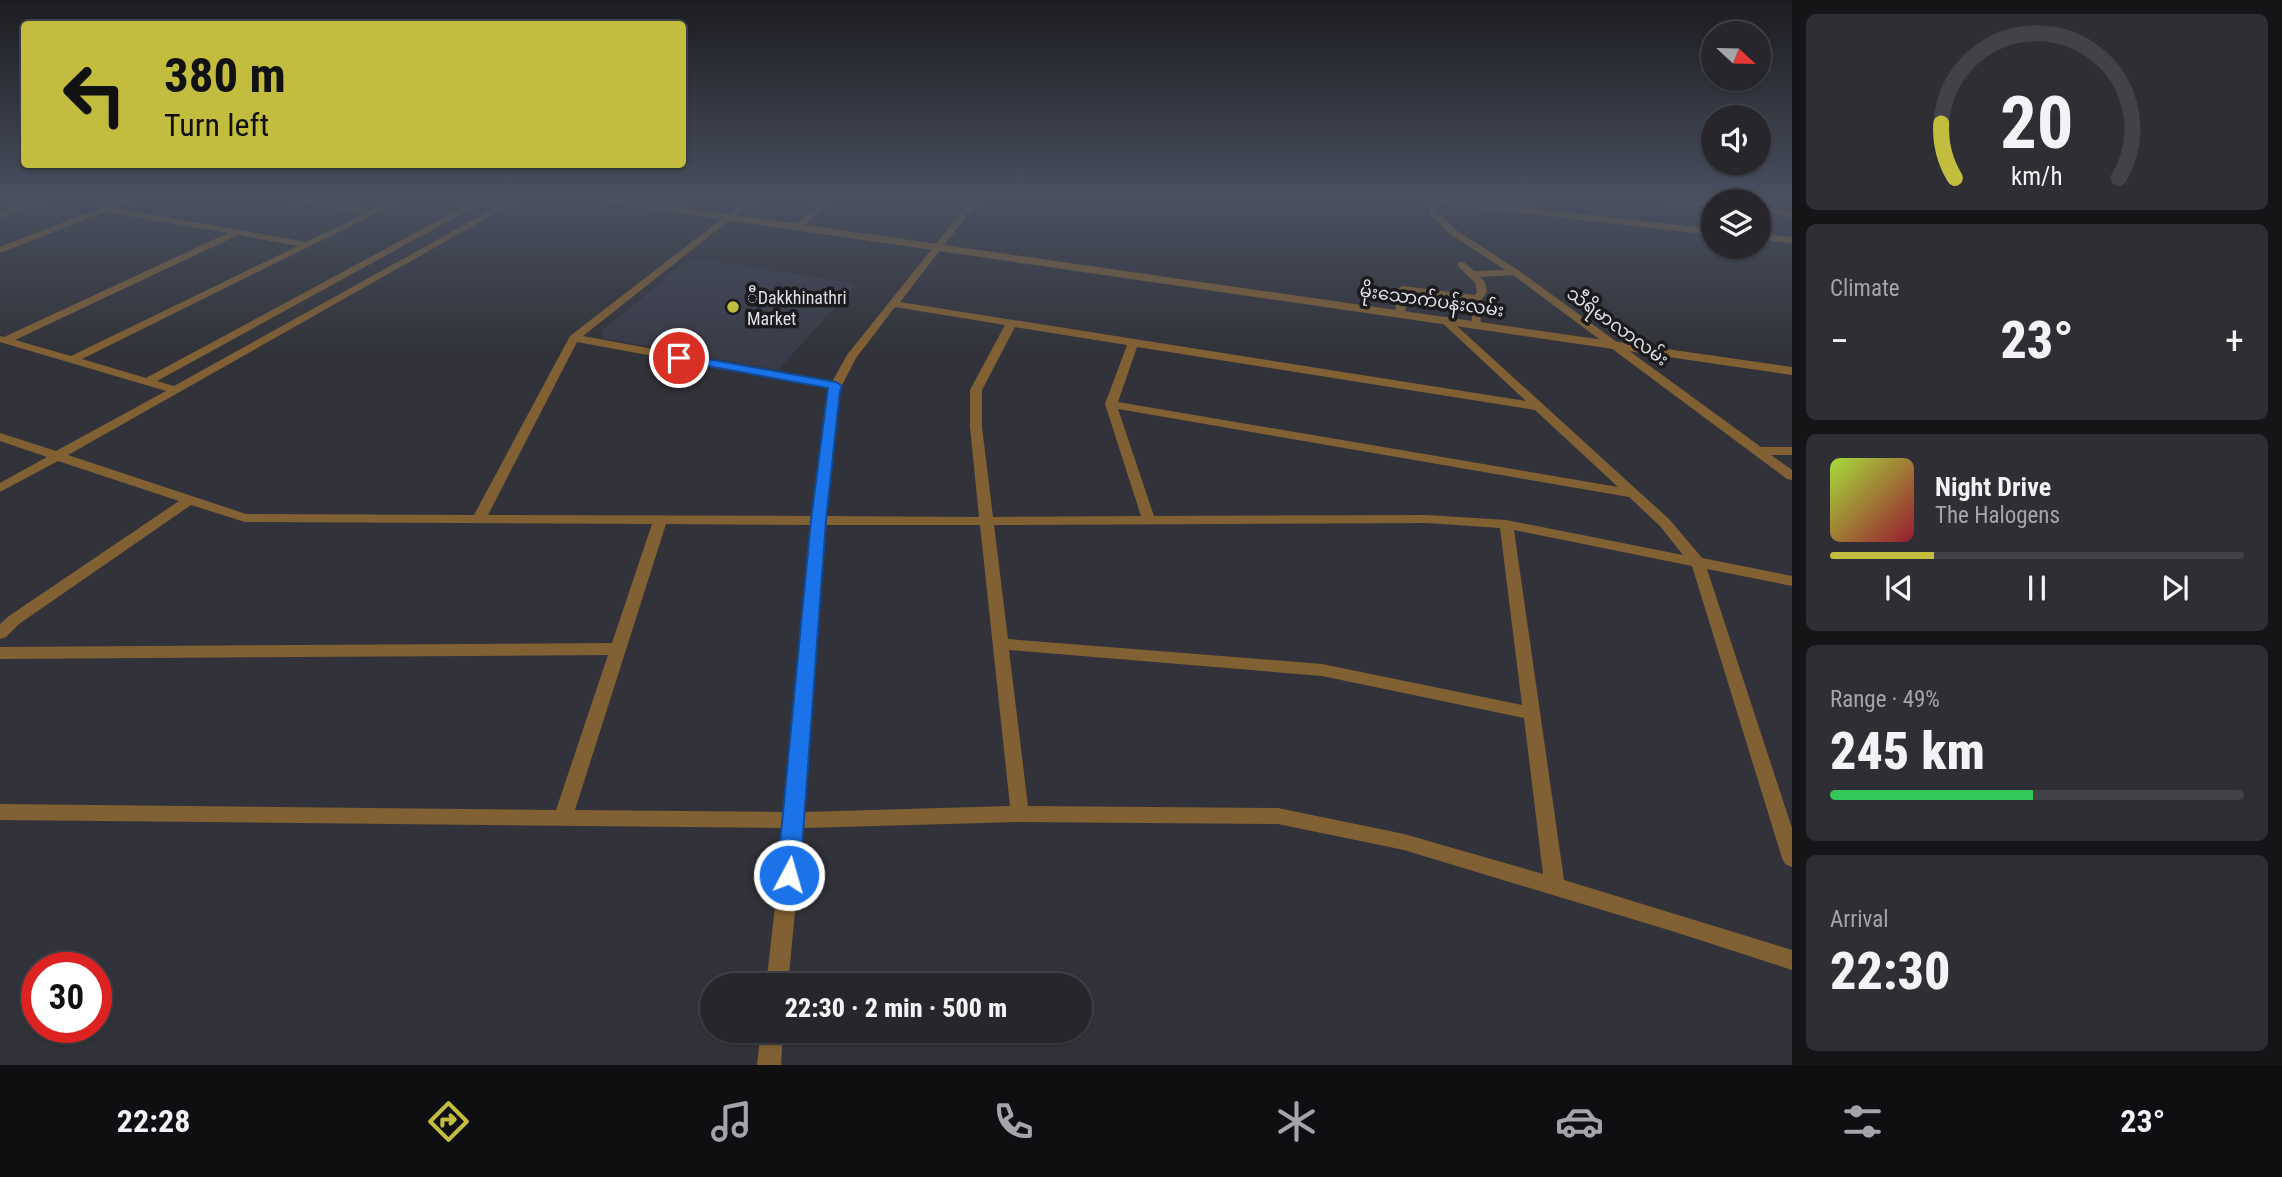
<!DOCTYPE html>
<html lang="en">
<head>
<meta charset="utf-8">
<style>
  body { margin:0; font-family:"Roboto Condensed","Noto Sans Myanmar",sans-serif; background:#2e2e34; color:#f1f3f6; height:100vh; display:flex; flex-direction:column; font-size:26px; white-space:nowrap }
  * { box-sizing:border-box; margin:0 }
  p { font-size:23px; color:#a4a5a9 }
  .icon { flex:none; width:38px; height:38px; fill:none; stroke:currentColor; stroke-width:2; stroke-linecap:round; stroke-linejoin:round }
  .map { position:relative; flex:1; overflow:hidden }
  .side { display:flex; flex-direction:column; gap:14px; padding:14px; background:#151518; width:490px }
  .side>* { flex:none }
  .guide { position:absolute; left:21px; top:21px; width:665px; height:147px; border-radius:7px; box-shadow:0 2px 5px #0004,0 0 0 2px #424348; background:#c2bd3f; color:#111; overflow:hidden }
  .needle { width:46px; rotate:112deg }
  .buttons { position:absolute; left:1701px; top:21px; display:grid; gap:14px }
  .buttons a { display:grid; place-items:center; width:70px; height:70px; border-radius:50%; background:#26262c; box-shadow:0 2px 5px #0004,0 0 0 2px #424348; font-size:35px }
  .speed { position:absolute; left:21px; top:952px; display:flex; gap:14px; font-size:35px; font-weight:700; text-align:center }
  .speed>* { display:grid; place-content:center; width:91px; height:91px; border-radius:50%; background:#26262c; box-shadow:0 2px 5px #0004,0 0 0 2px #424348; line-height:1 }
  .speed .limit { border:10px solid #d22; background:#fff; color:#111 }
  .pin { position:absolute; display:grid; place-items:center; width:60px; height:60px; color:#fff; margin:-30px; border:4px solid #fff; border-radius:50%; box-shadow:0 2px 7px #0007 }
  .me { position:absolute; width:77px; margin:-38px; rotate:6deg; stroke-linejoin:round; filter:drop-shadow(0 0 5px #0008) }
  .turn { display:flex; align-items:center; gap:24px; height:147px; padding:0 28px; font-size:32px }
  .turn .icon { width:91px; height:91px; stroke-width:2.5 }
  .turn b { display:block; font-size:49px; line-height:60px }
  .big { font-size:52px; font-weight:800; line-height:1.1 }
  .side .tile { flex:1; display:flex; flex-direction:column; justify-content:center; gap:10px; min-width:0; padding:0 24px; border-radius:10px; background:#2e2e34 }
  .side .dial { align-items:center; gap:0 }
  .dial svg { height:182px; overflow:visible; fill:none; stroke:#424348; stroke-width:7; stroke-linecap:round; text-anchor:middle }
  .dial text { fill:#f1f3f6; stroke:none }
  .song { display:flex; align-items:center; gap:21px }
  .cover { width:84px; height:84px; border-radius:10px; background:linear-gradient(135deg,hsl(80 70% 55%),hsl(350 70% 35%)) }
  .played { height:7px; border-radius:4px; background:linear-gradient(90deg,#c2bd3f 25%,#424348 25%) }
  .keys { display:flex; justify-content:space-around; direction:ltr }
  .heat { display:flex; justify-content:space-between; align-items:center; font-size:38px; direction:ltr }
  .charge { height:10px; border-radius:5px; background:linear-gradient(90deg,#34c759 49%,#424348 0) }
  .trip { position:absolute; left:700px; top:973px; width:392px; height:70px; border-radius:35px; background:#26262c; box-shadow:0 2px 5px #0004,0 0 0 2px #424348; font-weight:800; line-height:70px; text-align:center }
  .dock { display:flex; height:112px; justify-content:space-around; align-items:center; background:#0f0f12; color:#a4a5a9 }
  .dock .icon { width:49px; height:49px }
  .dock .current { color:#c2bd3f }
  .dock b { font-size:32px; color:#f1f3f6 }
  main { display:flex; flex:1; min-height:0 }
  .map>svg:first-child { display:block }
  .built { fill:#393b48 }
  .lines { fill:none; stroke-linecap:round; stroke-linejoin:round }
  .minor { fill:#816033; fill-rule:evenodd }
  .tertiary { fill:#816033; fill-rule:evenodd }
  .route { fill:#1a73e8; stroke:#114b97; stroke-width:2 }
  .poi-dot { fill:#c2bd3f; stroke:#1b1b1e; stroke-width:2.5 }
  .labels { text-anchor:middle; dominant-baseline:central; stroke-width:7; stroke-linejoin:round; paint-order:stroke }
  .far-poi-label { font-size:18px; fill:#dfdfe4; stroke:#1b1b1e; text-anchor:start }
  .far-street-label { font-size:18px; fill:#dfdfe4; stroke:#1b1b1e }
</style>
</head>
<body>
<main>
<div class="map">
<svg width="1792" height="1065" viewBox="0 0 1792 1065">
  <rect width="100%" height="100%" fill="#32333a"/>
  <!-- built -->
  <path class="built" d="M702 259 856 284 778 370 604 338 602 331 686 261Z"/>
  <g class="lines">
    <!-- minor -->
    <path class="minor" d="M32 200H44L0 218V212Z
      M120 200H132L115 208 306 242 364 214 291 200H311L371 210 392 200H403L82 359 146 378 476 200H487L157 381 174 386 509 200H519L68 455 246 514 474 515 570 336 746 200H755L583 336 832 382 847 355 971 200H979L900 302 1526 401 1438 319 1439 317H1447L1670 520 1702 558 1792 576V586L1707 569 1792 828V867L1785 864 1782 858 1692 566 1514 530 1564 880 1792 950V970L1675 932 1404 850 1278 824 1020 822 803 828 788 985H766L784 828 0 820V804L556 810 608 655 0 659V647L612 643 652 524 245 522 191 505 19 624 6 637 0 639V624L9 616 179 501 58 461 0 492V483L47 457 0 441V433L56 451 166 391 0 342V336L4 337 228 233 106 212 0 253V247ZM238 235 298 246 71 356 15 340ZM895 307 1005 325 970 390V427L979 517 826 516 839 391 856 358ZM1015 327 1127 345 1105 404 1141 516 993 517 982 427V390ZM577 342 829 388 813 516 488 515ZM1137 347 1535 410 1618 487 1118 402ZM1118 409 1629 497 1660 526 1683 555 1506 520 1427 515 1154 516ZM1427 523 1500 528 1522 705 1322 664 1008 639 994 525ZM666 524 812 525 785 812 575 810ZM826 525H980L1010 806 804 812ZM1009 650 1322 676 1524 718 1543 874 1404 834 1278 808 1028 806Z
      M822 200H831L800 230H794V226Z
      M1426 200H1434L1439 214 1456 230 1518 270 1761 447H1792V455H1771L1792 470V480L1787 479 1513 275 1480 277 1485 282 1487 292 1480 302 1481 326 1477 327 1472 324 1471 300 1407 291 1405 313 1396 315 1395 290 1403 286 1475 295 1477 292 1475 283 1458 266V262H1464L1474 271 1505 270 1450 234 1432 217Z
      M1520 200H1528L1531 213H1525Z
      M1664 200 1713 203V207L1668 202Z
      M1759 207 1792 211V217L1759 212Z
      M761 1031H783L781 1065H757Z"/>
    <!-- tertiary -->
    <path class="tertiary" d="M604 200H632L1792 367V375L609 203Z
      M1426 200H1460L1713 229V235L1431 203Z
      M1759 234 1792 237V243L1759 240Z"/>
  </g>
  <!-- sky -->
  <linearGradient id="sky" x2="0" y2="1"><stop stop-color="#1c1c20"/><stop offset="0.57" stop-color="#495060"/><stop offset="1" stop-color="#495060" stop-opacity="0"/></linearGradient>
  <rect width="1792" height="349" fill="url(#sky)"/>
  <!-- route -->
  <path class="route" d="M679 354 836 382 842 386 840 391 826 520 800 875 797 882 789 885 781 882 777 875 811 520 828 388 675 360V355Z"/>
  <!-- markers -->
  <circle class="poi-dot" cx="733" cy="307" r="7"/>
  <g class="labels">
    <!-- far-poi labels -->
    <g class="far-poi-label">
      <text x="747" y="297">ီDakkhinathri<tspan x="747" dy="21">Market</tspan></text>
    </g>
    <!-- far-street labels -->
    <g class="far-street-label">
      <text transform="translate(1432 300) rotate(8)">မိုးသောက်ပန်းလမ်း</text>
      <text transform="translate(1618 326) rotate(36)">သီရိမာလာလမ်း</text>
    </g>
  </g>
</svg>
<div class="buttons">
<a><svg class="needle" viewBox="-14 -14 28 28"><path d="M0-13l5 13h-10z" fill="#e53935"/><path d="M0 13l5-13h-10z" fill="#a4a5a9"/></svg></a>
<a><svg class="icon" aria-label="sound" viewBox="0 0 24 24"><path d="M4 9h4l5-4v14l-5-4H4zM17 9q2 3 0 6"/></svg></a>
<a><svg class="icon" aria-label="layers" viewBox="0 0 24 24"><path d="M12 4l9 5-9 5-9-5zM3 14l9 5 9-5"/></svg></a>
</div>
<div class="speed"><div class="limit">30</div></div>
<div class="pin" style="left:679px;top:358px;background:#d93025"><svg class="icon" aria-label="arrive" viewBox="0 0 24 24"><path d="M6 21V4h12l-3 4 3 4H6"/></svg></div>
<svg class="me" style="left:789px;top:875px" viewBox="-20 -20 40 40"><circle r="17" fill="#1a73e8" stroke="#fff" stroke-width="3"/><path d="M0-11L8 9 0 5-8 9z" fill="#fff"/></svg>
<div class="trip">22:30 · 2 min · 500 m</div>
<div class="guide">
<div class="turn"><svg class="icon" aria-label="left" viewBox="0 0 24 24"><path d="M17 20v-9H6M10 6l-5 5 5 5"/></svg><div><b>380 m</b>Turn left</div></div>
</div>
</div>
<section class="side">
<div class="tile dial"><svg viewBox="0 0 100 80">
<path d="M14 69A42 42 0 1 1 86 69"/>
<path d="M14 69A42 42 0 0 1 8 45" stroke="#c2bd3f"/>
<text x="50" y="56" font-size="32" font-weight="700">20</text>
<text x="50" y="72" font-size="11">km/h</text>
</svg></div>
<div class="tile"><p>Climate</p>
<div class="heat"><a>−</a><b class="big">23°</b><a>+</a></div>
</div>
<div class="tile">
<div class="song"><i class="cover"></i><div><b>Night Drive</b><p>The Halogens</p></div></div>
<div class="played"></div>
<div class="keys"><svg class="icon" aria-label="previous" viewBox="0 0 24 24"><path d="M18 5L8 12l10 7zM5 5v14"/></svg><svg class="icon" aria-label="pause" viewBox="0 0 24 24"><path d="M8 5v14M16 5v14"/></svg><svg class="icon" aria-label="next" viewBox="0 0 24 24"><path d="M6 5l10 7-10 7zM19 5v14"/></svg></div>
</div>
<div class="tile"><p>Range · 49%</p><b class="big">245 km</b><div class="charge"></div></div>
<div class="tile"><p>Arrival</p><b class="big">22:30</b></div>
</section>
</main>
<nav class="dock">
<b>22:28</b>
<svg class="icon current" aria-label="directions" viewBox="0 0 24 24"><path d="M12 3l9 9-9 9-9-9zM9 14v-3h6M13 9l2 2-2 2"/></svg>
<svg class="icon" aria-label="music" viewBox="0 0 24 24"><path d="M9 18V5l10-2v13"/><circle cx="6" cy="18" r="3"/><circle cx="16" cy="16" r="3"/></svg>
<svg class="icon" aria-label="phone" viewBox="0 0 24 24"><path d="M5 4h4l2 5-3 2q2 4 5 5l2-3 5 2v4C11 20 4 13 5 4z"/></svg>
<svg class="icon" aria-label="climate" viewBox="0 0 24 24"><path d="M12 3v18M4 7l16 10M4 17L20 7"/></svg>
<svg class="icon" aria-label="car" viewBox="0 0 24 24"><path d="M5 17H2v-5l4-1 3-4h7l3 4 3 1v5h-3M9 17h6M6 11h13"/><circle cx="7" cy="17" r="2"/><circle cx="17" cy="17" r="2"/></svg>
<svg class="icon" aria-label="filters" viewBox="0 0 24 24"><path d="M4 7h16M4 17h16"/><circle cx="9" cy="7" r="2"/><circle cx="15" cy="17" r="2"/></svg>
<b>23°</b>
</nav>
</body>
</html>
